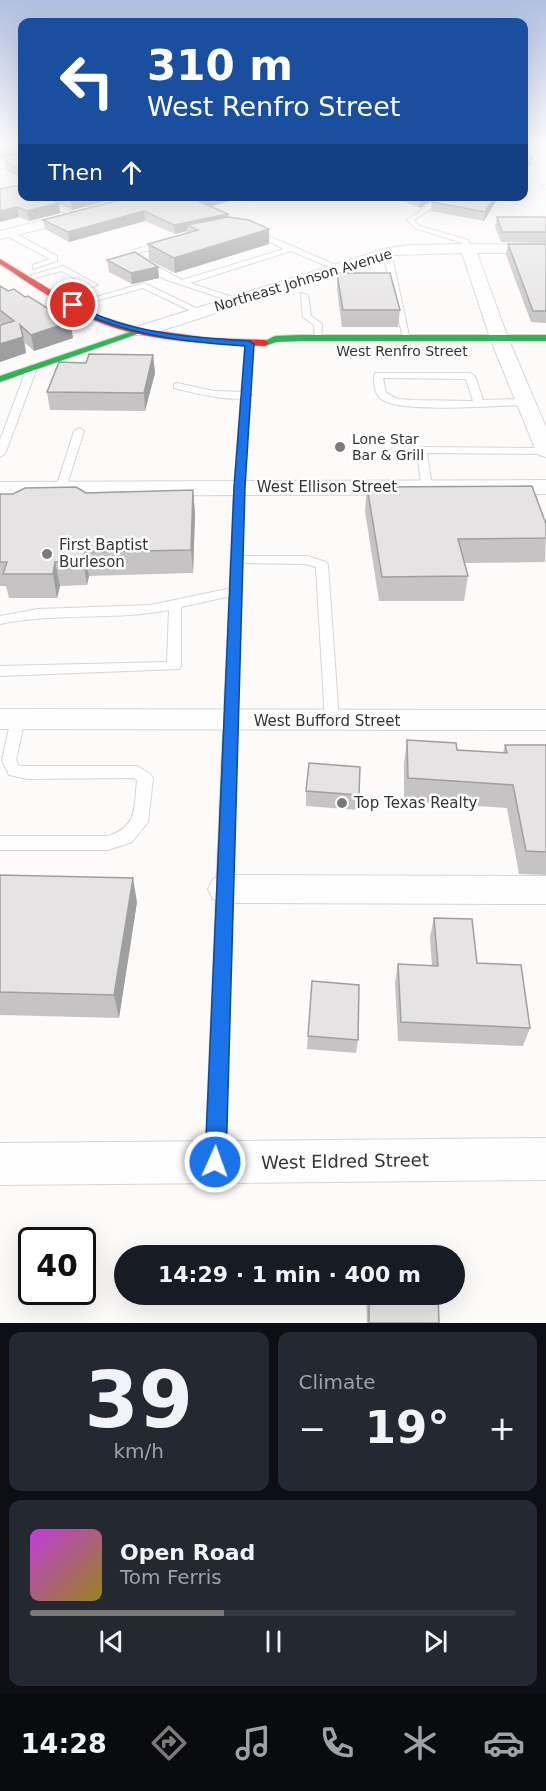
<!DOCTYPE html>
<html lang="en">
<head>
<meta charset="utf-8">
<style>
  body { margin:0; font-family:"DejaVu Sans",sans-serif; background:#242831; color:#f1f3f6; height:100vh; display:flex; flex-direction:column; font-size:22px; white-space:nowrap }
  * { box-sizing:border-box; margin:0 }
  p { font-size:20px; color:#9ea1a6 }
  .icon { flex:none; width:33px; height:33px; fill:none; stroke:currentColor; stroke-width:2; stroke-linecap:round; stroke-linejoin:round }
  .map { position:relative; height:1323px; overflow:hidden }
  .side { display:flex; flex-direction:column; gap:9px; padding:9px; background:#0d0f14; flex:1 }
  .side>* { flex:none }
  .top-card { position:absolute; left:18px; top:18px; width:510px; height:183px; border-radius:12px; box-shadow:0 6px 24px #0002; background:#1a4fa0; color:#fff; overflow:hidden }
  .speed { position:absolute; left:18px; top:1227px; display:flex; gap:12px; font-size:30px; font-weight:700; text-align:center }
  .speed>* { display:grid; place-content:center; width:78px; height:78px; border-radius:50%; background:#171b24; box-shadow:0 6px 24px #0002; line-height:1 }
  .speed .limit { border:3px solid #111; border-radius:9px; background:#fff; color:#111 }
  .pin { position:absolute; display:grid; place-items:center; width:51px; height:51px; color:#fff; margin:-26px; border:3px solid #fff; border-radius:50%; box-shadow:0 2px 6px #0007 }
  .me { position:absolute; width:66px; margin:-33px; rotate:2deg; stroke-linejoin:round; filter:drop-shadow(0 0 4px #0008) }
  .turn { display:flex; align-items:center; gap:21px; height:126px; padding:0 30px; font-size:27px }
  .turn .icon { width:78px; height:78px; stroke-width:2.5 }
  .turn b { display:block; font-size:42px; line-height:51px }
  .then { display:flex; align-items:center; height:57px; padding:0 30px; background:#0003; gap:12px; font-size:22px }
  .big { font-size:45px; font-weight:700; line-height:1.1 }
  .side .widget { flex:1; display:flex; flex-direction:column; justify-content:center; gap:9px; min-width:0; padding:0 21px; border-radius:12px; background:#242831 }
  .side .dial { align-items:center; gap:0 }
  .dial b { font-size:78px; line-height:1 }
  .song { display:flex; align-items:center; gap:18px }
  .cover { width:72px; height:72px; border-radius:9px; background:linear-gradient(135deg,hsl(290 70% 55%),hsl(50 70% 35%)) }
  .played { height:6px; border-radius:3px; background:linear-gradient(90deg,#7c7979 40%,#363941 40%) }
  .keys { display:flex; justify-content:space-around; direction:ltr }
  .heat { display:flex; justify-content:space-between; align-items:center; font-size:33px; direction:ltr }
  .side .tiles { flex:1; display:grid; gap:9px; grid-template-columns:1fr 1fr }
  .widget:last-child { grid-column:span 2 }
  .trip { position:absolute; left:114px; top:1245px; width:351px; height:60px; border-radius:30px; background:#171b24; box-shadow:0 6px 24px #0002; font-weight:700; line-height:60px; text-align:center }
  .menu { display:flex; height:96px; justify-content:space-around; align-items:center; background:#090b0e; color:#9ea1a6 }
  .menu .icon { width:42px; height:42px }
  .menu .on { color:#7c7979 }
  .menu b { font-size:27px; color:#f1f3f6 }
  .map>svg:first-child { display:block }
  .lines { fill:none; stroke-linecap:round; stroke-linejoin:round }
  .lane-casing { stroke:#d7d5d5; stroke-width:2 }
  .street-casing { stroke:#d7d5d5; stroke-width:2 }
  .fast-casing { stroke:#d7d5d5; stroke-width:2 }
  .slow-casing { stroke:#d7d5d5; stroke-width:2 }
  .jam-casing { stroke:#d7d5d5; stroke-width:2 }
  .lane { fill:#fffefe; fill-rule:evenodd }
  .street { fill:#fffefe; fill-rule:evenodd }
  .fast { fill:#30b455; fill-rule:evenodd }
  .slow { fill:#ff9f0a; fill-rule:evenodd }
  .jam { fill:#e5322d; fill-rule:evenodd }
  .wall { fill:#c5c3c3 }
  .shaded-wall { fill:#a09f9f }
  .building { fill:#e5e3e3; stroke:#a09f9f; stroke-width:1.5 }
  .route { fill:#1a73e8; stroke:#114b97; stroke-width:1.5 }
  .poi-dot { fill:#7c7979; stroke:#fff; stroke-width:2 }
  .labels { text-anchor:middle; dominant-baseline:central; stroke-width:5; stroke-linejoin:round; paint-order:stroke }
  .far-street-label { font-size:14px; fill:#363434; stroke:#fff }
  .far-poi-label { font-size:14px; fill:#363434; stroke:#fff; text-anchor:start }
  .street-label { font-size:15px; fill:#363434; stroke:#fff }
  .poi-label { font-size:15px; fill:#363434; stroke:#fff; text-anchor:start }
  .near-street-label { font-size:18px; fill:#363434; stroke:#fff }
</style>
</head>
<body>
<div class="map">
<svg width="546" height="1323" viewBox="0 0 546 1323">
  <rect width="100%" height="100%" fill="#fdfafa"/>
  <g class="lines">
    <!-- lane casing -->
    <g class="lane-casing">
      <path id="lane" d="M546 185V189L541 187 542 186Z
        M28 196H38L79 216 74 217Z
        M435 196H441L440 202 414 220 419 226 468 240 471 250H465L462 243 415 228 407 220 435 200Z
        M252 229 343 268 336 270 291 251 190 283 239 299V303H236L164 279 130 257 133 250 169 240V244L139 253 138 256 182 280 284 249 250 232V230Z
        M5 231H11L57 256V261L33 269V265L50 259 5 235Z
        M375 253H381L393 261 410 340 403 338 385 262 375 257Z
        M63 266 98 285 56 299 52 297 53 295 87 285 62 271 26 280 22 278Z
        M144 283 204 312 197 314 143 288 73 307 69 305Z
        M301 293 308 295 311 316 322 324 321 341H315L314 325 303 317Z
        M32 365 37 368 5 454 0 457V440L27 368Z
        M375 373H470L475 376 483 400 526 399 531 402 526 405C499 405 399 414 381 399 374 393 373 381 375 373ZM383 378 466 379 473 401 412 400 398 399 386 393Z
        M177 383 214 391 247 392 252 395C237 405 191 392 174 388V384Z
        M79 428 84 431 66 488 65 490H57L56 488 74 431Z
        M421 447 546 448V454L427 453 432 487 427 490 422 487 416 450Z
        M237 556H307L326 562 328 565 339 721 337 725H327L325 721 316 567 306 564 233 563 231 560Z
        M236 587 242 591 240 594 181 607V666L179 669 0 676V666L167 662 169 610C113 621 56 612 0 624V616L38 609 151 605Z
        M18 714 23 715 25 719 16 760 19 766H137L150 774 153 778 148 822 132 842 108 850H0V836H108C138 827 134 807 137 780L134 778 28 779 9 775 2 760 11 719 13 715Z"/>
    </g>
    <!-- street casing -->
    <g class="street-casing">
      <path id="street" d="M22 156V163L0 169V161Z
        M78 212 85 216 83 219 0 239V231Z
        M468 244 546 245V253H477L508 338 546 427V457L539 455 536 451 490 338 462 253 395 255 148 335H136L133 331 136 327 388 248 411 245Z
        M546 480V494L0 496V482Z
        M0 709 546 710V730L0 729Z
        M225 875 546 876V904L225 903 213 899 208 889 213 879Z
        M546 1138V1180L0 1185V1143Z"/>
    </g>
    <!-- fast casing -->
    <g class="fast-casing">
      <path id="fast" d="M139 329 146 331 0 382V376Z
        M300 335H546V341H300L276 342 265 346 261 343 275 336Z
        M249 341 253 344 244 487 235 820 233 824 227 826 221 824 219 820 234 487 245 344Z"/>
    </g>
    <!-- slow casing -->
    <g class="slow-casing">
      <path id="slow" d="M227 814 233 816 235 820 225 1162 222 1169 215 1172 208 1169 205 1162 219 820 221 816Z"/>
    </g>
    <!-- jam casing -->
    <g class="jam-casing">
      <path id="jam" d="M0 259 59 295 102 317 143 329 209 338 265 340 269 343 265 346C209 344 148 342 96 321 62 307 31 284 0 264Z"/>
    </g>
    <!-- lane -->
    <use href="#lane" class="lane"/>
    <!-- street -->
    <use href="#street" class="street"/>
    <!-- fast -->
    <use href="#fast" class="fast"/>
    <!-- slow -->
    <use href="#slow" class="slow"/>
    <!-- jam -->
    <use href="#jam" class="jam"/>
  </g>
  <!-- wall -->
  <path class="wall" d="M0 144H22V178L6 170 5 161 22 156V154L0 159Z
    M22 196H126L72 210 59 204 60 213 29 221 19 217 0 222Z
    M133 196H246L211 206 228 214V217L269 229V244L175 273 149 260 148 244 187 233V231L175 234 145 221 69 242 45 229 43 220Z
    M390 196H433V199L420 208Z
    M439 196H499L484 221 431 211 432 202Z
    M497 217H546V243L501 242 495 227Z
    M508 244H546V323L531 322 506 255Z
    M107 260 159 278 132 284 109 272Z
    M337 273 400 310 398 327H342L337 289Z
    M0 286 8 291 25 297 70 322 73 338 34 351 25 343 26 353 0 362V325L2 324 0 323Z
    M153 355 155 373 145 411 50 410 47 392 86 363Z
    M367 487 546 524 545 562 465 563 468 576 464 601H379L365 511Z
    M193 490 195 514 193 573 89 576 87 585 60 586 57 598H9L6 586H0V494Z
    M407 740 457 750 503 753 505 745H546V875L519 874 507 808 404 801V763Z
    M306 791 359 795 358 810 306 806Z
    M0 875 137 902 119 1018 0 1015Z
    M434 918 477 963 530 1028 523 1046 398 1041 395 983 398 964 432 966 430 937Z
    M312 981 358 1040 356 1053 307 1049Z
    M366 1294H438L439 1323H367Z"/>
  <!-- shaded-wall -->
  <path class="shaded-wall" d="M22 146V154L0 159V150Z
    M533 157 531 165 524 171V164Z
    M90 196H126L72 210 71 201Z
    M214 196H246L199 210 198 201Z
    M424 196H433V199L420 208 421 199Z
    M495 196H499L484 221 485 212Z
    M59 203 60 213 29 221 27 211Z
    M17 207 19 217 0 222V211Z
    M144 211 145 221 69 242 68 232Z
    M228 214V223L187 225V231L175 234 174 225Z
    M269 229V244L175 273 174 258Z
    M158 267 159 278 132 284 131 273Z
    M70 322 73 338 34 351 31 335Z
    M23 337 26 353 0 362V344Z
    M153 355 155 373 145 411 144 393Z
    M193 490 195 514 193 573 191 550Z
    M85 552 89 576 87 585 83 561Z
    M55 562 60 586 57 598 53 574Z
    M133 878 137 902 119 1018 114 995Z"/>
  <!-- building -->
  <path class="building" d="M0 144H22V170L5 161 22 156V146L0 150Z
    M524 154 533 157 524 164Z
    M14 186 22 187V196H45L59 203 27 211 17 207 0 211V189Z
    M61 196H90L71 201Z
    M134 196H214L198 201 228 214 174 225 144 211 68 232 43 220Z
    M415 196H424L421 199Z
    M439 196H495L485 212 432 202Z
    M228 217 249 220 269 229 174 258 148 244 198 230 187 225Z
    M497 217H546V232H502Z
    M508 244H546V311H533Z
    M135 252 158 267 131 273 107 260Z
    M337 273H390L400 310H343Z
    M0 286 8 291 14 289 25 297 28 296 70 322 31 335 20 325 23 337 0 344V325L14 321 0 310Z
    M89 354 153 355 144 393 47 392 59 362 86 363Z
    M532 486 546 524V538L458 539 468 576 382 577 367 487Z
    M76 487 86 493 193 490 191 550 85 552 83 561 55 562 53 574H3L7 562H0V494H13L25 488Z
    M407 740 456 743 457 750 507 753 505 745H546V852L526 851 513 785 408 778Z
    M309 763 360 767 359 795 306 791Z
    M0 875 133 878 114 995 0 992Z
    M434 918 472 919 477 963 521 965 530 1028 401 1022 398 964 438 966Z
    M312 981 359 985 358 1040 308 1036Z
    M369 1294H438L439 1323H369Z"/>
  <!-- sky -->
  <linearGradient id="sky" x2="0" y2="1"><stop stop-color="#b0bfe1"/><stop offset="0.44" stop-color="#fefdfd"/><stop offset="1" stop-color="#fefdfd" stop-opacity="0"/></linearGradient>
  <rect width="546" height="329" fill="url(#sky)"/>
  <!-- route -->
  <path class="route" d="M73 303C83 306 92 313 102 317 148 335 201 338 249 341L254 344 245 487 226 1162 223 1170 215 1173 208 1170 205 1162 234 487 245 346C184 342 124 335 70 307L69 305Z"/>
  <!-- markers -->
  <g class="poi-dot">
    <circle cx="340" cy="447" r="6"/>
    <circle cx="47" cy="554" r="6"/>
    <circle cx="342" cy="803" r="6"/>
  </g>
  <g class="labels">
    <!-- far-street labels -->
    <g class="far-street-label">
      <text transform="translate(303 280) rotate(-17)">Northeast Johnson Avenue</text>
      <text x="402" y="351">West Renfro Street</text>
    </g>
    <!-- far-poi labels -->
    <g class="far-poi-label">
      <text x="352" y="439">Lone Star<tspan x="352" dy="16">Bar &amp; Grill</tspan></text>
    </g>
    <!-- street labels -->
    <g class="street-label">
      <text x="327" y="487">West Ellison Street</text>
      <text x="327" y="721">West Bufford Street</text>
    </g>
    <!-- poi labels -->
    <g class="poi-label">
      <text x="59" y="545">First Baptist<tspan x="59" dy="17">Burleson</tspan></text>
      <text x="354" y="803">Top Texas Realty</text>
    </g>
    <!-- near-street labels -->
    <g class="near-street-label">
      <text transform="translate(345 1161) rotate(-1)">West Eldred Street</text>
    </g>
  </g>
</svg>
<div class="speed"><div class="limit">40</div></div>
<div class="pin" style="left:73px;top:305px;background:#d93025"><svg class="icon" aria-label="arrive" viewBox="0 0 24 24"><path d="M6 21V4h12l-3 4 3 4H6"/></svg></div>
<svg class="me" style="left:215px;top:1162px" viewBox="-20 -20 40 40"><circle r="17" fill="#1a73e8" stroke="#fff" stroke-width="3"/><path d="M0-11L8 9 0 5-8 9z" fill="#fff"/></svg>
<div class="trip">14:29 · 1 min · 400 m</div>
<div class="top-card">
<div class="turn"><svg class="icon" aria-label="left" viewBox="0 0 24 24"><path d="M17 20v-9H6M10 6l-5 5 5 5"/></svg><div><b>310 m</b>West Renfro Street</div></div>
<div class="then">Then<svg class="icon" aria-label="ahead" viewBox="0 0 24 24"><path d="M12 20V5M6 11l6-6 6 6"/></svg></div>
</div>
</div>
<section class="side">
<div class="tiles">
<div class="widget dial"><b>39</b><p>km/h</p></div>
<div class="widget"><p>Climate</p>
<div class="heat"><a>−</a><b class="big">19°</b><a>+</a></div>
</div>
<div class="widget">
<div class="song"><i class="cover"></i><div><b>Open Road</b><p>Tom Ferris</p></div></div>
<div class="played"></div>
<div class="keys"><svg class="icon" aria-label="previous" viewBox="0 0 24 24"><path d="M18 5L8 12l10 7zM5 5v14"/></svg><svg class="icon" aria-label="pause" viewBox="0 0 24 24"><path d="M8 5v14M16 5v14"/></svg><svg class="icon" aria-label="next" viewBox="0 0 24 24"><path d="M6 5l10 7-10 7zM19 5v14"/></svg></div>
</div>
</div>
</section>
<nav class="menu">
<b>14:28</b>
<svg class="icon on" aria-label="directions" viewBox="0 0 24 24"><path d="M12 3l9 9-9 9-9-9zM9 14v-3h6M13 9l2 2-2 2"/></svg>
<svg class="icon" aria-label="music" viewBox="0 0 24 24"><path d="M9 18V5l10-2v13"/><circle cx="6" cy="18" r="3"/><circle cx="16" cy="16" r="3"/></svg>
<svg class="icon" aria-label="phone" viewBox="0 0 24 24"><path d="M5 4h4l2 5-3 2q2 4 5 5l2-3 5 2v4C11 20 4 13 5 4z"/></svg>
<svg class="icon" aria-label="climate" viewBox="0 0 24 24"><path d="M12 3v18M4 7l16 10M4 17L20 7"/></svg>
<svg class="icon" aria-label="car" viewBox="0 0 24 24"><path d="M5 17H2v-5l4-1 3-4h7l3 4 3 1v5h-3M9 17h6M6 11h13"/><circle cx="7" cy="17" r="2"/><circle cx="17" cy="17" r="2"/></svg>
</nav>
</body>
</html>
